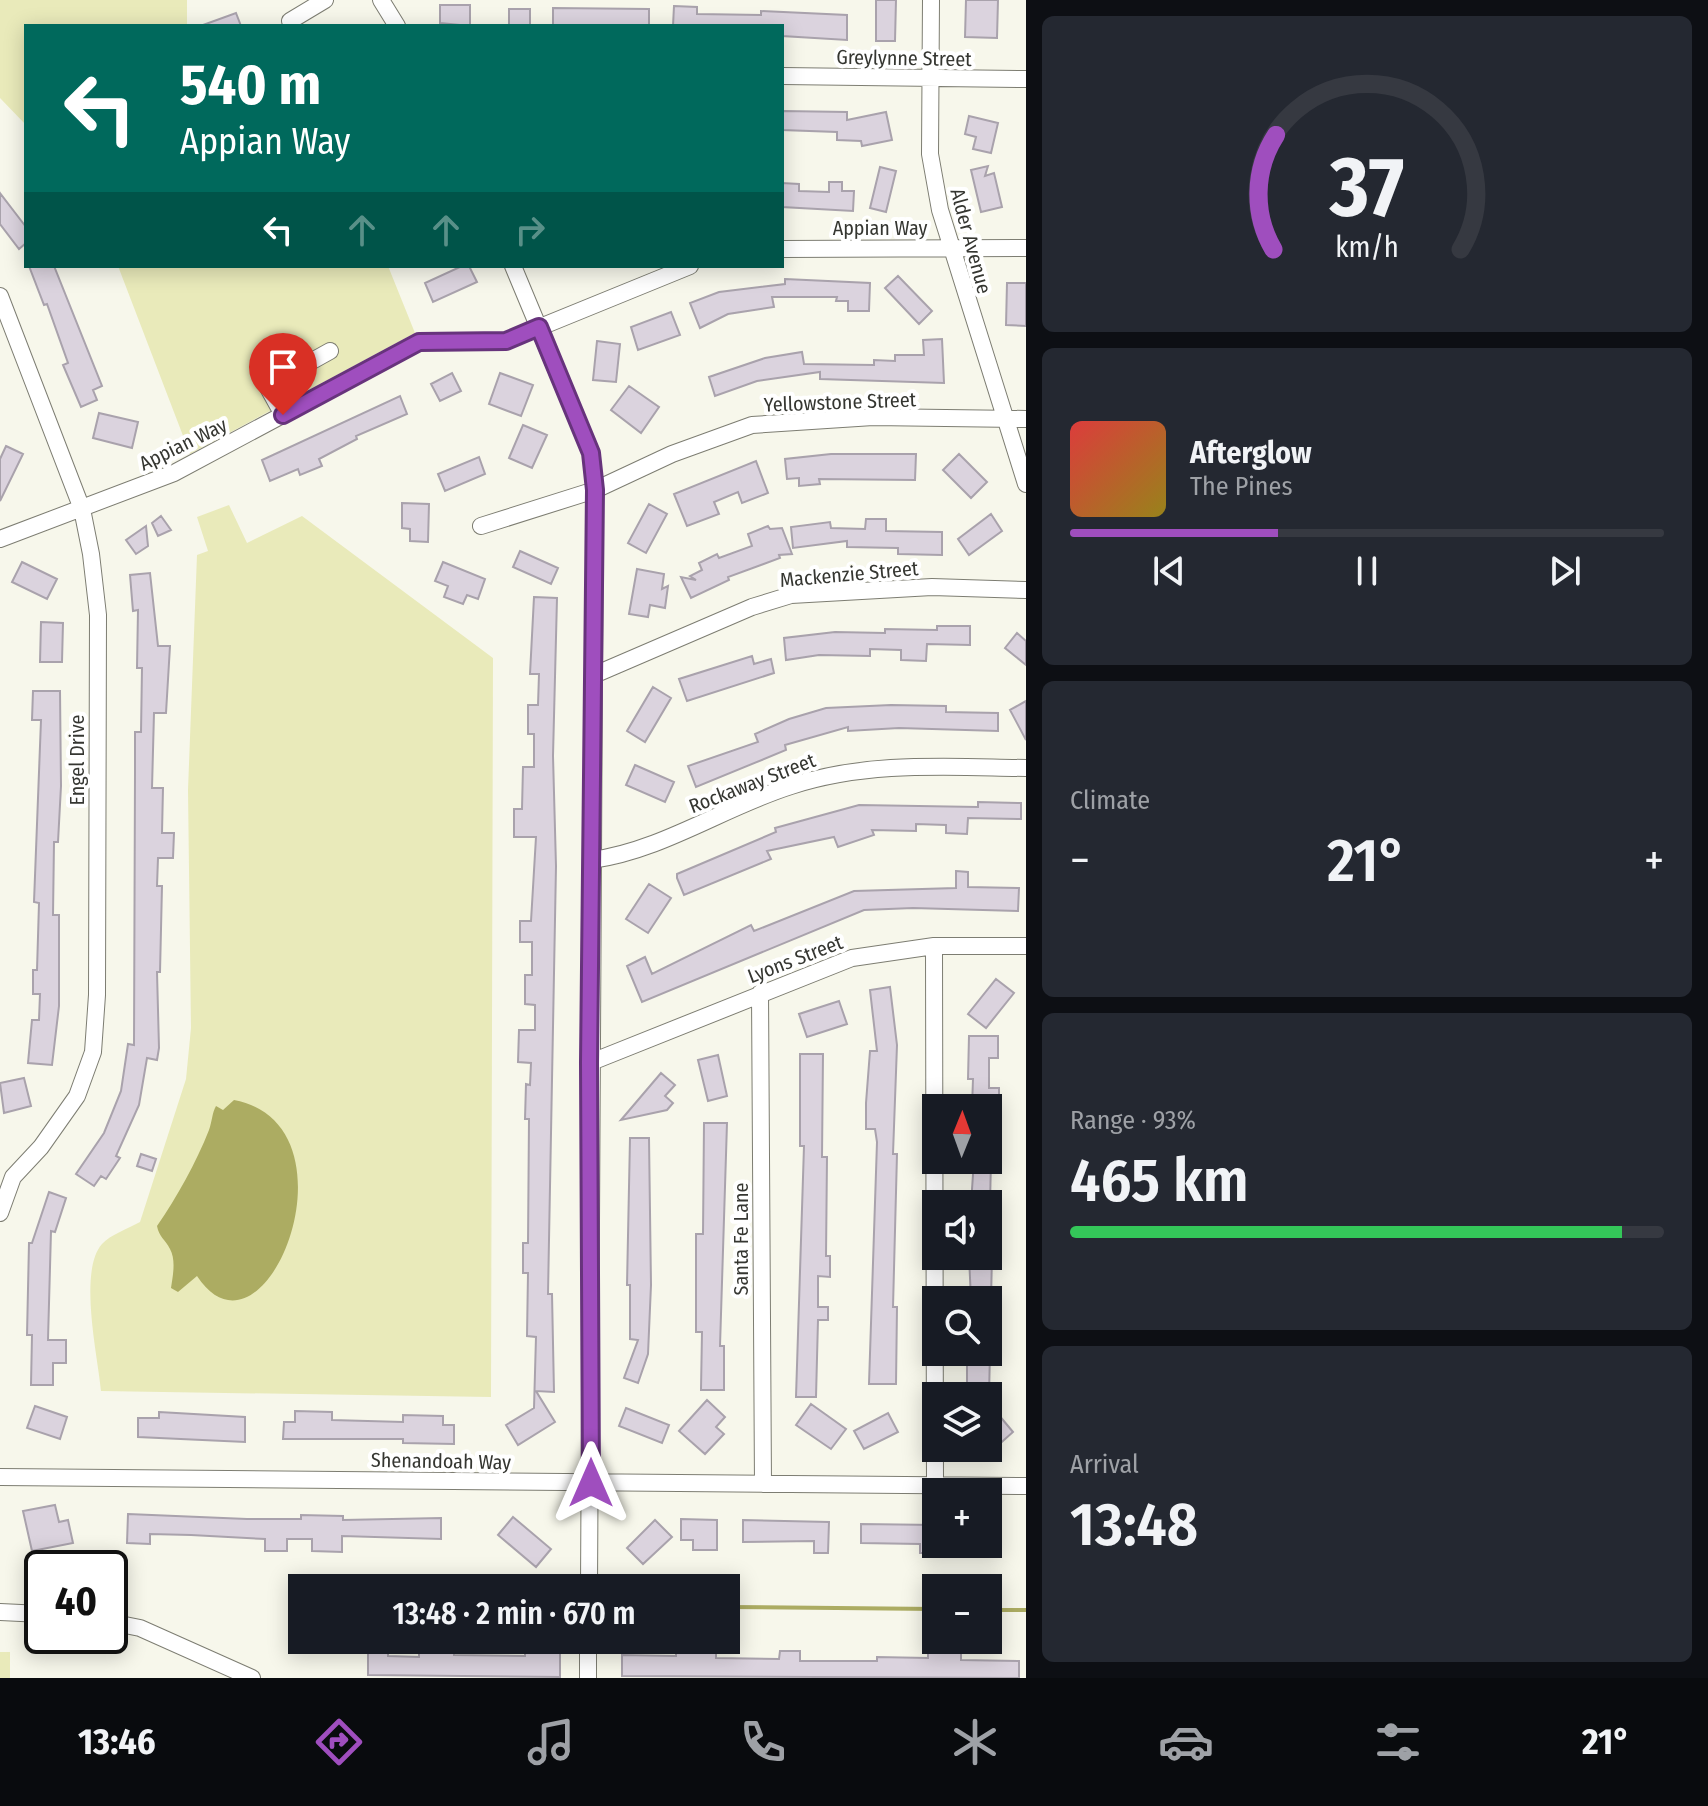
<!DOCTYPE html>
<html lang="en">
<head>
<meta charset="utf-8">
<style>
  body { margin:0; font-family:"Fira Sans Condensed",sans-serif; background:#242831; color:#f1f3f6; height:100vh; display:flex; flex-direction:column; font-size:30px; white-space:nowrap }
  * { box-sizing:border-box; margin:0 }
  p { font-size:26px; color:#9ea1a6 }
  .icon { flex:none; width:44px; height:44px; fill:none; stroke:currentColor; stroke-width:2; stroke-linecap:round; stroke-linejoin:round }
  .map { position:relative; flex:1; overflow:hidden }
  .panel { display:flex; flex-direction:column; gap:16px; padding:16px; background:#0d0f14; width:682px }
  .panel>* { flex:none }
  .hud { position:absolute; left:24px; top:24px; width:760px; height:244px; border-radius:0px; box-shadow:0 4px 20px #0003; background:#00695c; color:#fff; overflow:hidden }
  .needle { width:52px; rotate:1deg }
  .fabs { position:absolute; left:922px; top:1094px; display:grid; gap:16px }
  .fabs a { display:grid; place-items:center; width:80px; height:80px; border-radius:0px; background:#171b24; box-shadow:0 4px 20px #0003; font-size:40px }
  .speed { position:absolute; left:24px; top:1550px; display:flex; gap:16px; font-size:40px; font-weight:700; text-align:center }
  .speed>* { display:grid; place-content:center; width:104px; height:104px; border-radius:50%; background:#171b24; box-shadow:0 4px 20px #0003; line-height:1 }
  .speed .limit { border:4px solid #111; border-radius:12px; background:#fff; color:#111 }
  .pin { position:absolute; display:grid; place-items:center; width:68px; height:68px; color:#fff; margin:-82px -34px; border-radius:50% 50% 50% 0; rotate:-45deg; box-shadow:0 0 8px #0007 }
  .pin .icon { rotate:45deg }
  .me { position:absolute; width:88px; margin:-44px; rotate:0deg; stroke-linejoin:round; filter:drop-shadow(0 0 6px #0008) }
  .turn { display:flex; align-items:center; gap:28px; height:168px; padding:0 24px; font-size:36px }
  .turn .icon { width:104px; height:104px; stroke-width:2.5 }
  .turn b { display:block; font-size:56px; line-height:68px }
  .lanes { display:flex; align-items:center; height:76px; padding:0 24px; background:#0003; justify-content:center; gap:40px; direction:ltr }
  .lanes .off { opacity:.35 }
  .big { font-size:60px; font-weight:600; line-height:1.1 }
  .panel .widget { flex:1; display:flex; flex-direction:column; justify-content:center; gap:12px; min-width:0; padding:0 28px; border-radius:12px; background:#242831 }
  .panel .dial { align-items:center; gap:0 }
  .dial svg { height:208px; overflow:visible; fill:none; stroke:#363941; stroke-width:7; stroke-linecap:round; text-anchor:middle }
  .dial text { fill:#f1f3f6; stroke:none }
  .song { display:flex; align-items:center; gap:24px }
  .cover { width:96px; height:96px; border-radius:12px; background:linear-gradient(135deg,hsl(0 70% 55%),hsl(50 70% 35%)) }
  .played { height:8px; border-radius:4px; background:linear-gradient(90deg,#9f4ebe 35%,#363941 35%) }
  .keys { display:flex; justify-content:space-around; direction:ltr }
  .heat { display:flex; justify-content:space-between; align-items:center; font-size:44px; direction:ltr }
  .charge { height:12px; border-radius:6px; background:linear-gradient(90deg,#34c759 93%,#363941 0) }
  .trip { position:absolute; left:288px; top:1574px; width:452px; height:80px; border-radius:0px; background:#171b24; box-shadow:0 4px 20px #0003; font-weight:600; line-height:80px; text-align:center }
  .dock { display:flex; height:128px; justify-content:space-around; align-items:center; background:#090b0e; color:#9ea1a6 }
  .dock .icon { width:56px; height:56px }
  .dock .selected { color:#9f4ebe }
  .dock b { font-size:36px; color:#f1f3f6 }
  main { display:flex; flex:1; min-height:0 }
  .map>svg:first-child { display:block }
  .green { fill:#e9eaba }
  .water { fill:#acac62 }
  .lines { fill:none; stroke-linecap:round; stroke-linejoin:round }
  .stream { stroke:#acac62; stroke-width:4 }
  .building { fill:#dbd3de; stroke:#a9a2ac; stroke-width:2 }
  .minor-casing { stroke:#7d7d72; stroke-width:18 }
  .minor { stroke:#fff; stroke-width:16 }
  .route-casing { stroke:#67337c; stroke-width:20 }
  .route { stroke:#9f4ebe; stroke-width:14 }
  .labels { text-anchor:middle; dominant-baseline:central; stroke-width:8; stroke-linejoin:round; paint-order:stroke }
  .street-label { font-size:20px; fill:#353631; stroke:#fff }
</style>
</head>
<body>
<main>
<div class="map">
<svg width="1026" height="1678" viewBox="0 0 1026 1678">
  <rect width="100%" height="100%" fill="#f7f7eb"/>
  <!-- green -->
  <path class="green" d="M0 0H187V26H26V125L0 98Z
    M118 266H388L415 333 190 454Z
    M229 505 247 543 302 516 493 658 491 1397 101 1391C98 1357 78 1271 102 1244 110 1235 129 1228 140 1222L186 1079 191 1028 188 790 197 555 208 551 197 517Z
    M0 1652H10V1678H0Z"/>
  <!-- water -->
  <path class="water" d="M234 1100C365 1125 265 1379 197 1276L178 1292 171 1288C173 1275 176 1260 170 1249 165 1239 159 1237 157 1226 177 1197 196 1163 209 1130 212 1122 212 1113 216 1106L223 1110Z"/>
  <g class="lines">
    <!-- stream -->
    <path class="stream" d="M726 1607 936 1609
      M988 1610H1026"/>
  </g>
  <!-- building -->
  <path class="building" d="M876 0H896L895 41H876Z
    M966 0H998L997 38 965 37Z
    M440 5H470V26L440 23Z
    M674 6 697 7V14L761 15V11L847 15V40L782 36V26H673Z
    M553 8 649 9V26H553Z
    M509 9H530V26H509Z
    M236 13 241 26H203V25Z
    M782 111 847 112V120L886 112 892 140 862 146 861 141 837 140V132L782 130Z
    M969 116 998 123 991 153 973 149 976 137 965 134Z
    M988 166 985 176 994 173 1002 207 981 212 971 170Z
    M880 167 896 171 886 212 870 208Z
    M829 182H842V191H854L853 211 782 207V183L799 184V191L829 192Z
    M0 193 26 227V243L19 249 0 224Z
    M29 266H54L102 386 93 390 97 400 81 407 63 365 68 363 47 304 44 305Z
    M462 266H469L477 282 433 302 425 283Z
    M898 276 932 311 919 324 885 288Z
    M785 279 870 283 869 311H848V301H836L837 297H772L774 307 728 314 700 328 690 303 719 292 785 284Z
    M1007 283H1026V326L1006 325Z
    M671 312 680 335 638 350 631 327Z
    M942 339 944 383 820 379V372L757 381 715 396 709 377 765 358 802 352 804 364 874 365V360L895 361V355H924L923 340Z
    M597 341 620 344 616 382 593 380Z
    M452 373 461 391 440 401 431 384Z
    M500 373 533 385 521 416 489 404Z
    M629 386 659 407 641 433 611 410Z
    M400 396 407 414 356 436 357 439 319 459 322 466 300 475 298 469 270 481 262 460Z
    M99 413 138 422 132 448 93 438Z
    M523 425 547 435 532 468 509 458Z
    M6 446 23 454 0 501V459Z
    M831 454H916L915 480 819 479 820 484 799 486V478L787 479 785 459Z
    M959 454 987 482 971 498 943 470Z
    M479 457 485 474 445 491 438 474Z
    M756 461 768 493 742 503 738 492 714 502 719 514 687 526 674 494Z
    M402 503 429 504 428 542 410 541V529L402 528Z
    M649 504 667 514 646 553 628 543Z
    M991 514 1002 531 969 555 958 539Z
    M161 516 171 530 158 536 152 523Z
    M866 519H886V531L942 532V555L898 554V548L847 547V541L793 548 791 527 830 522 831 528 865 529Z
    M146 526 148 546 136 554 126 540Z
    M768 526 770 529 782 528 792 554 779 555 780 558 728 577 729 580 691 598 681 577 696 580 690 576 702 570 699 563 717 554 719 558 752 546 748 534Z
    M520 551 558 568 551 584 513 567Z
    M22 562 57 579 47 599 12 582Z
    M443 562 485 579 478 599 467 595 463 604 444 597 448 586 435 581Z
    M637 569 664 574 662 589 668 586 665 608 650 605 648 617 629 614Z
    M150 573 158 646H170L166 713H154L152 788H163L162 833H174L173 858H158L157 886H162L160 972H157L159 1048 157 1060 147 1058 139 1105 116 1156 120 1158 106 1179 101 1176 94 1186 76 1174 104 1133 121 1091 128 1044 134 1045 135 773V732H141L142 668H137L138 610 133 611 130 575Z
    M534 597 557 598 553 756 556 866 548 1294H552L554 1392 536 1391 555 1422 518 1445 506 1425 534 1408 536 1337 527 1336 528 1273H523V1243H528L529 1119H525L526 1084 530 1085 531 1063 518 1062 519 1030H535V1005L525 1004V975H532V942H520V921H531L536 837H514V809H522L523 767H534V734H528V705H538L539 674H530Z
    M41 622 63 623 62 662H40Z
    M937 626H970V645L927 644 926 661 901 660V650L870 649V656L819 655 786 660 784 638 835 632 885 633V629L937 630Z
    M1017 633 1026 641V665L1005 648Z
    M752 656 754 664 771 659 774 673 687 701 679 679Z
    M653 687 671 698 645 742 627 731Z
    M33 691H60L61 786 58 842H54L53 915H59V1006L52 1065 28 1063 32 1020H39L40 994H33V970H37L39 903 34 902 41 720H32Z
    M1026 701V740L1010 710Z
    M891 705 946 706V712L998 713V731L899 728 848 731V727L785 745 786 750 696 787 688 766 758 742 755 734 789 719 826 708Z
    M635 765 674 782 665 802 626 785Z
    M978 802 1021 803V819L968 818 967 834 946 833V825L916 824V831L872 830 874 835 838 847 834 837 767 851 771 859 684 895 677 878V874L776 832 775 828 859 805 978 807Z
    M956 871 968 872V887L1019 888 1018 911 913 908 864 910 642 1002 627 966 645 957 652 974 751 925 754 931 854 891 956 888Z
    M649 884 671 898 648 933 626 919Z
    M996 979 1014 993 986 1028 968 1014Z
    M890 987 897 1045 893 1154H897L893 1307H897L896 1384H869L877 1142 875 1129H866V1103L870 1051H877L870 990Z
    M839 1001 847 1024 807 1037 799 1014Z
    M969 1036H998V1058H989V1088H999V1118H988V1108H972L973 1079H968Z
    M800 1054H823L822 1157H827L826 1256H830V1277L818 1276V1307H828V1320H818L816 1397H796L804 1146H800Z
    M718 1055 727 1096 708 1101 698 1060Z
    M661 1073 675 1085 665 1096 673 1103 667 1110 621 1120Z
    M24 1078 31 1106 4 1113 0 1083Z
    M704 1123H727L720 1346H724V1390H701L702 1332H696V1234H703Z
    M630 1138H649L651 1285 648 1354 638 1383 624 1378 638 1340 630 1339V1285H627Z
    M141 1154 156 1159 152 1171 137 1166Z
    M974 1160H991L990 1204H971Z
    M49 1192 66 1198 55 1232 51 1231 48 1340H66V1363H53V1385H31L32 1335H27L29 1243H32Z
    M969 1256H992L991 1300H971Z
    M967 1352H990L989 1395H967Z
    M707 1400 725 1417 716 1427 724 1434 705 1454 679 1431Z
    M988 1402 1013 1432 995 1448 988 1440Z
    M811 1404 846 1429 831 1449 796 1425Z
    M35 1406 67 1417 60 1439 27 1428Z
    M626 1408 669 1425 662 1443 619 1426Z
    M295 1411 332 1412V1420L403 1422V1415L443 1416V1425H454V1444L403 1443V1439H283L284 1422H295Z
    M159 1412 245 1417V1442L138 1437V1418H159Z
    M888 1413 898 1432 864 1449 854 1431Z
    M55 1505 59 1522 68 1520 73 1543 32 1551 23 1511Z
    M128 1514 247 1519H301V1515L343 1516V1520L441 1518V1539L342 1536V1552L312 1551V1539H287V1551H265V1539L191 1535 150 1534V1544L127 1543Z
    M513 1517 551 1549 536 1567 498 1535Z
    M681 1519 717 1520V1550H693V1540H681Z
    M655 1520 672 1537 643 1564 627 1548Z
    M743 1520 829 1522 828 1553H814V1541L743 1542Z
    M988 1522H999V1539H988Z
    M861 1524 936 1525V1553H920V1544L861 1543Z
    M419 1640H454V1655L525 1656V1640L560 1641V1677L368 1675V1646H388V1656L419 1657Z
    M676 1649H716V1658L779 1659 780 1651H800V1661H877V1657L928 1658V1652L961 1653V1660L1019 1661V1678L622 1676V1655L676 1656Z"/>
  <g class="lines">
    <!-- minor casing -->
    <g class="minor-casing">
      <path id="minor" d="M381 0 397 26
        M931 0 930 154 940 210 1026 484
        M290 21 325 0
        M782 76 1026 79
        M782 249 1026 248
        M513 266 591 453 595 490 589 1588
        M0 296 82 509 91 554 98 615 97 995 93 1052 77 1096 41 1147 13 1177 0 1213
        M283 415 267 386 330 351
        M481 526 595 490 672 454 752 425 873 417 1026 419
        M0 539 174 473 419 342 506 341 690 266
        M594 675 752 607 791 595 932 587 1026 590
        M592 860C663 850 724 807 791 786 867 761 947 767 1026 768
        M934 946 935 1485
        M760 993 763 1484
        M589 1063 852 958 934 946H1026
        M0 1477 1026 1486
        M0 1612 42 1614
        M110 1622 140 1628 252 1678
        M588 1678V1640"/>
    </g>
    <!-- minor -->
    <use href="#minor" class="minor"/>
  </g>
  <g class="lines">
    <!-- route casing -->
    <g class="route-casing">
      <path id="route" d="M283 415 419 342 506 341 539 327 591 453 595 490 589 1063 591 1483"/>
    </g>
    <!-- route -->
    <use href="#route" class="route"/>
  </g>
  <g class="labels">
    <!-- street labels -->
    <g class="street-label">
      <text transform="translate(904 58) rotate(1)">Greylynne Street</text>
      <text x="880" y="228">Appian Way</text>
      <text transform="translate(971 241) rotate(75)">Alder Avenue</text>
      <text transform="translate(840 402) rotate(-2)">Yellowstone Street</text>
      <text transform="translate(183 444) rotate(-26)">Appian Way</text>
      <text transform="translate(849 574) rotate(-5)">Mackenzie Street</text>
      <text transform="translate(77 760) rotate(-90)">Engel Drive</text>
      <text transform="translate(752 783) rotate(-21)">Rockaway Street</text>
      <text transform="translate(795 959) rotate(-21)">Lyons Street</text>
      <text transform="translate(741 1239) rotate(-90)">Santa Fe Lane</text>
      <text transform="translate(441 1461) rotate(1)">Shenandoah Way</text>
    </g>
  </g>
</svg>
<div class="fabs">
<a><svg class="needle" viewBox="-14 -14 28 28"><path d="M0-13l5 13h-10z" fill="#e53935"/><path d="M0 13l5-13h-10z" fill="#9ea1a6"/></svg></a>
<a><svg class="icon" aria-label="sound" viewBox="0 0 24 24"><path d="M4 9h4l5-4v14l-5-4H4zM17 9q2 3 0 6"/></svg></a>
<a><svg class="icon" aria-label="search" viewBox="0 0 24 24"><circle cx="10" cy="10" r="6"/><path d="M15 15l6 6"/></svg></a>
<a><svg class="icon" aria-label="layers" viewBox="0 0 24 24"><path d="M12 4l9 5-9 5-9-5zM3 14l9 5 9-5"/></svg></a>
<a>+</a>
<a>−</a>
</div>
<div class="speed"><div class="limit">40</div></div>
<div class="pin" style="left:283px;top:415px;background:#d93025"><svg class="icon" aria-label="arrive" viewBox="0 0 24 24"><path d="M6 21V4h12l-3 4 3 4H6"/></svg></div>
<svg class="me" style="left:591px;top:1483px" viewBox="-20 -20 40 40"><path d="M0-17L14 15 0 8-14 15z" fill="#9f4ebe" stroke="#fff" stroke-width="4"/></svg>
<div class="trip">13:48 · 2 min · 670 m</div>
<div class="hud">
<div class="turn"><svg class="icon" aria-label="left" viewBox="0 0 24 24"><path d="M17 20v-9H6M10 6l-5 5 5 5"/></svg><div><b>540 m</b>Appian Way</div></div>
<div class="lanes"><svg class="icon" aria-label="left" viewBox="0 0 24 24"><path d="M17 20v-9H6M10 6l-5 5 5 5"/></svg><svg class="icon off" aria-label="ahead" viewBox="0 0 24 24"><path d="M12 20V5M6 11l6-6 6 6"/></svg><svg class="icon off" aria-label="ahead" viewBox="0 0 24 24"><path d="M12 20V5M6 11l6-6 6 6"/></svg><svg class="icon off" aria-label="right" viewBox="0 0 24 24"><path d="M7 20v-9h11M14 6l5 5-5 5"/></svg></div>
</div>
</div>
<section class="panel">
<div class="widget dial"><svg viewBox="0 0 100 80">
<path d="M14 69A42 42 0 1 1 86 69"/>
<path d="M14 69A42 42 0 0 1 15 25" stroke="#9f4ebe"/>
<text x="50" y="56" font-size="32" font-weight="700">37</text>
<text x="50" y="72" font-size="11">km/h</text>
</svg></div>
<div class="widget">
<div class="song"><i class="cover"></i><div><b>Afterglow</b><p>The Pines</p></div></div>
<div class="played"></div>
<div class="keys"><svg class="icon" aria-label="previous" viewBox="0 0 24 24"><path d="M18 5L8 12l10 7zM5 5v14"/></svg><svg class="icon" aria-label="pause" viewBox="0 0 24 24"><path d="M8 5v14M16 5v14"/></svg><svg class="icon" aria-label="next" viewBox="0 0 24 24"><path d="M6 5l10 7-10 7zM19 5v14"/></svg></div>
</div>
<div class="widget"><p>Climate</p>
<div class="heat"><a>−</a><b class="big">21°</b><a>+</a></div>
</div>
<div class="widget"><p>Range · 93%</p><b class="big">465 km</b><div class="charge"></div></div>
<div class="widget"><p>Arrival</p><b class="big">13:48</b></div>
</section>
</main>
<nav class="dock">
<b>13:46</b>
<svg class="icon selected" aria-label="directions" viewBox="0 0 24 24"><path d="M12 3l9 9-9 9-9-9zM9 14v-3h6M13 9l2 2-2 2"/></svg>
<svg class="icon" aria-label="music" viewBox="0 0 24 24"><path d="M9 18V5l10-2v13"/><circle cx="6" cy="18" r="3"/><circle cx="16" cy="16" r="3"/></svg>
<svg class="icon" aria-label="phone" viewBox="0 0 24 24"><path d="M5 4h4l2 5-3 2q2 4 5 5l2-3 5 2v4C11 20 4 13 5 4z"/></svg>
<svg class="icon" aria-label="climate" viewBox="0 0 24 24"><path d="M12 3v18M4 7l16 10M4 17L20 7"/></svg>
<svg class="icon" aria-label="car" viewBox="0 0 24 24"><path d="M5 17H2v-5l4-1 3-4h7l3 4 3 1v5h-3M9 17h6M6 11h13"/><circle cx="7" cy="17" r="2"/><circle cx="17" cy="17" r="2"/></svg>
<svg class="icon" aria-label="filters" viewBox="0 0 24 24"><path d="M4 7h16M4 17h16"/><circle cx="9" cy="7" r="2"/><circle cx="15" cy="17" r="2"/></svg>
<b>21°</b>
</nav>
</body>
</html>
